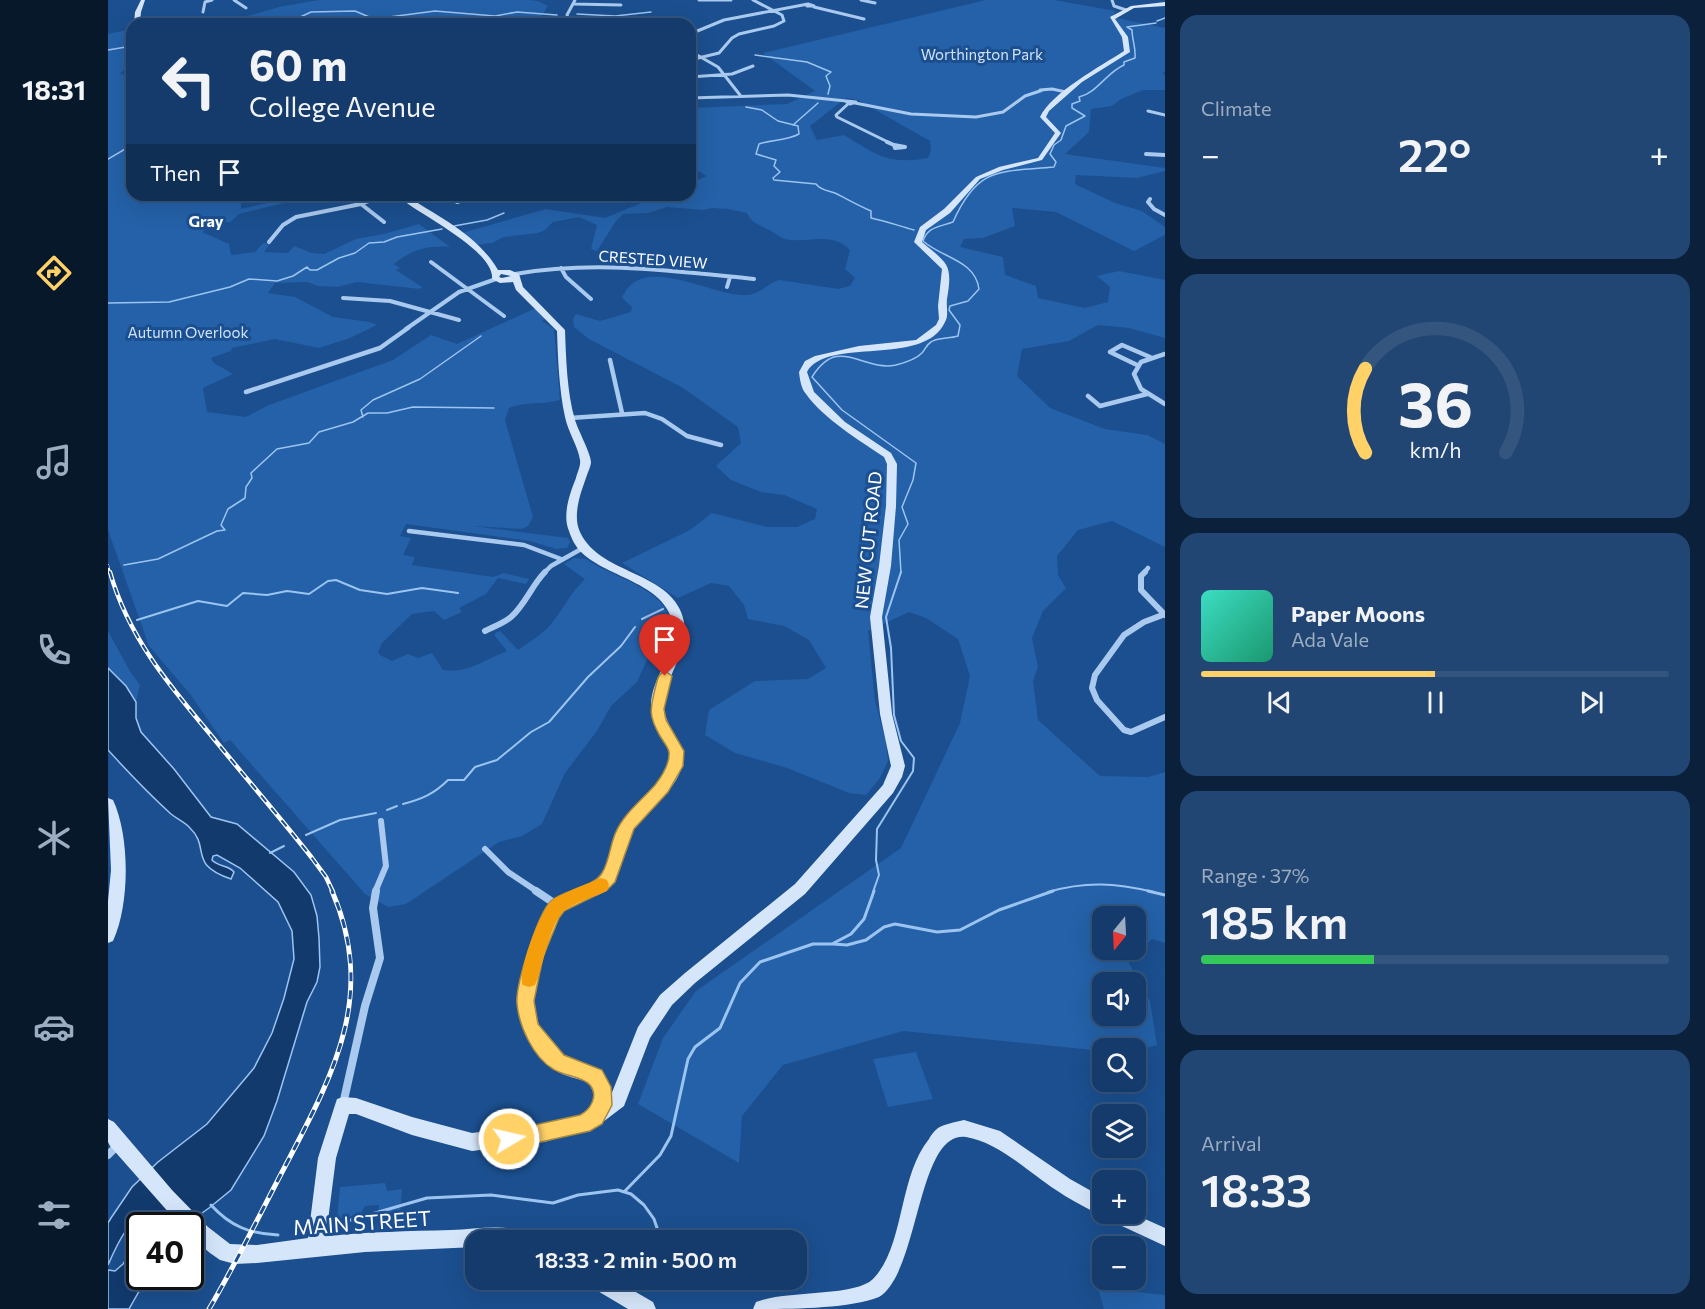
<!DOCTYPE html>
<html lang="en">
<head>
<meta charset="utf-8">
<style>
  body { margin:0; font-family:Commissioner,sans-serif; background:#214673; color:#f1f3f6; height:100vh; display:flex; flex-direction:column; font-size:22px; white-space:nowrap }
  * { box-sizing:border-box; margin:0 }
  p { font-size:20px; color:#9dadc1 }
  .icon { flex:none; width:33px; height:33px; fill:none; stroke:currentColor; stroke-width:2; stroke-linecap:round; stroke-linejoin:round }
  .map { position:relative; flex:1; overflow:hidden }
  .sheet { display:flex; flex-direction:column; gap:15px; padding:15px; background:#0b203b; width:540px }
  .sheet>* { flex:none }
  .banner { position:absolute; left:18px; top:18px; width:570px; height:183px; border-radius:18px; box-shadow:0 6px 24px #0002,0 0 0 2px #33557e; background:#143b6b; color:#f1f3f6; overflow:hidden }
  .needle { width:39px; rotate:198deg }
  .controls { position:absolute; left:984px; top:906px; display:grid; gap:12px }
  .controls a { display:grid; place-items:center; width:54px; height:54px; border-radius:12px; background:#143b6b; box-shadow:0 6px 24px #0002,0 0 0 2px #33557e; font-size:30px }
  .speed { position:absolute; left:18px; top:1212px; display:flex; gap:12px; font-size:30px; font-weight:700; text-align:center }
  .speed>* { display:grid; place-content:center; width:78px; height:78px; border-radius:50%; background:#143b6b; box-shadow:0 6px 24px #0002,0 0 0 2px #33557e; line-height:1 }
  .speed .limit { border:3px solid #111; border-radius:9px; background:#fff; color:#111 }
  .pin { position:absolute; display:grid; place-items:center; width:51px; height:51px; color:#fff; margin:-62px -26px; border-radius:50% 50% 50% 0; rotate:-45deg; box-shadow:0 0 6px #0007 }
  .pin .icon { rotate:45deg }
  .me { position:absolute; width:66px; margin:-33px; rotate:81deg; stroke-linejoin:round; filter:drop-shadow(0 0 4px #0008) }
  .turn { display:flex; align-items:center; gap:21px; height:126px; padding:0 24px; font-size:27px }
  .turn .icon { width:78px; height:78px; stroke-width:2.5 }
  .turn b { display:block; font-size:42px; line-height:51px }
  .then { display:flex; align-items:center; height:57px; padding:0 24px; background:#0003; gap:12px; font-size:22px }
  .big { font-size:45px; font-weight:600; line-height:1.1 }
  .sheet .card { flex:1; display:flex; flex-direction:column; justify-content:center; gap:9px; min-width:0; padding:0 21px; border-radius:18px; background:#214673 }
  .sheet .dial { align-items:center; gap:0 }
  .dial svg { height:156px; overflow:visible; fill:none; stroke:#33557e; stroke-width:7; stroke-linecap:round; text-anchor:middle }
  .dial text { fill:#f1f3f6; stroke:none }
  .song { display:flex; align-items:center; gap:18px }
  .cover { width:72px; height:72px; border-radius:9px; background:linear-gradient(135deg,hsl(170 70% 55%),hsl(160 70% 35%)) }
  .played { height:6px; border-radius:3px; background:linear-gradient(90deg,#ffd166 50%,#33557e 50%) }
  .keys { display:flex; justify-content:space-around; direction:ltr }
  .heat { display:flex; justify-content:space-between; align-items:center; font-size:33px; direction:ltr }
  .charge { height:9px; border-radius:4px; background:linear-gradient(90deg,#34c759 37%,#33557e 0) }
  .trip { position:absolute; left:357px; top:1230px; width:342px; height:60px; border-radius:18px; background:#143b6b; box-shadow:0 6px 24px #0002,0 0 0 2px #33557e; font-weight:600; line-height:60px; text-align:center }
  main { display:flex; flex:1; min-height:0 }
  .tab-bar { display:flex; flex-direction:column; width:108px; justify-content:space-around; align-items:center; background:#08182b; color:#9dadc1 }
  .tab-bar .icon { width:42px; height:42px }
  .tab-bar .selected { color:#ffd166 }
  .tab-bar b { font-size:27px; color:#f1f3f6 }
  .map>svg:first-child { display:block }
  .green { fill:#2461a8; fill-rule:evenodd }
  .water { fill:#123a6d; stroke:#9cc4f0; stroke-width:1.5 }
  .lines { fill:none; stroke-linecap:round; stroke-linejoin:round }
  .stream-far2 { stroke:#9cc4f0; stroke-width:1.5 }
  .stream-far1 { stroke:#9cc4f0; stroke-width:2 }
  .stream { stroke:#9cc4f0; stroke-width:3 }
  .street-far4 { stroke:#a9c9ee; stroke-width:3 }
  .street-far3 { stroke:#a9c9ee; stroke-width:4 }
  .street-far2 { stroke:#a9c9ee; stroke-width:4.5 }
  .street-far1 { stroke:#a9c9ee; stroke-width:6 }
  .street { stroke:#a9c9ee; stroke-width:8 }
  .secondary { fill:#d6e6fa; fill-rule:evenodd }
  .rail-far2-casing { stroke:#fff; stroke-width:2 }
  .rail-far1-casing { stroke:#fff; stroke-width:4.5 }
  .rail-casing { stroke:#fff; stroke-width:5 }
  .rail-far2 { stroke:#1b4f8f; stroke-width:1.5; stroke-dasharray:3; stroke-linecap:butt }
  .rail-far1 { stroke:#1b4f8f; stroke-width:2; stroke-dasharray:8; stroke-linecap:butt }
  .rail { stroke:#1b4f8f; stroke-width:3; stroke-dasharray:9; stroke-linecap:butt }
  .route { fill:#ffd166; stroke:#a68842; stroke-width:1.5 }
  .slow { fill:#f59e0b }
  .labels { text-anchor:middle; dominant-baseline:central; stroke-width:6; stroke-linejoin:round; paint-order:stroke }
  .far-park-label { font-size:15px; fill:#cfe3fa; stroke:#1b4f8f }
  .far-street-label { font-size:15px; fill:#fff; stroke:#1b4f8f }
  .far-neighbourhood-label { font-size:16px; font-weight:bold; fill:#fff; stroke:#1b4f8f }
  .street-label { font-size:18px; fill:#fff; stroke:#1b4f8f }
  .near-street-label { font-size:21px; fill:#fff; stroke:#1b4f8f }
</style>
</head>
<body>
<main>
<nav class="tab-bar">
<b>18:31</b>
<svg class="icon selected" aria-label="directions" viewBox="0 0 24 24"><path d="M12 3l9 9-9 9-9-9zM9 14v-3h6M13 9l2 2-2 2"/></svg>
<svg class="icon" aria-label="music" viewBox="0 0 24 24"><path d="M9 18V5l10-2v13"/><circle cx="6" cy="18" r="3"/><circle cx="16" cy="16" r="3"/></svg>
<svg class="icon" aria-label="phone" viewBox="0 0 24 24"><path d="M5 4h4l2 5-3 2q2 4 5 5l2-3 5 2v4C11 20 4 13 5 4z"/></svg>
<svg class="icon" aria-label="climate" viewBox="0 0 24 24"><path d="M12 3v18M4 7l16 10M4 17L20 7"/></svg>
<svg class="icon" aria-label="car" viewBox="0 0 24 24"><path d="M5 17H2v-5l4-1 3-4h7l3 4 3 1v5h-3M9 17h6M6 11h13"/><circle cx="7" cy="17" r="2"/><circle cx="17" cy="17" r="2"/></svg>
<svg class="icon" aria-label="filters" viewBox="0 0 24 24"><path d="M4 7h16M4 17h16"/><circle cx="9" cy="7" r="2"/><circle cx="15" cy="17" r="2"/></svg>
</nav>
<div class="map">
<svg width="1057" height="1309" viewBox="0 0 1057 1309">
  <rect width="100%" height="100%" fill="#1b4f8f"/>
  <!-- green -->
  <path class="green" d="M211 0H419L430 1 440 6 431 20 397 24H367L353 19 311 18 280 24H83L126 20 171 7Z
    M878 0H946L1008 11 1004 17 1057 28V72L1054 73 1057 75V90H1035L1013 99 1004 106 983 109 981 132 957 154 1057 168V171L1029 178 968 175 967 184 1007 203 1034 211 1057 227V235L1026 251 948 212 904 208 907 226 875 238 856 239 852 247 895 257 897 275 928 286 930 298 977 308 1000 302 1002 287 989 276 1011 271 1057 280V338L1021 328 990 325 961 341 914 349 909 376 942 408 997 429 1039 435 1057 444V547L1004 521 970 530 949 556 950 575 958 588 935 611 924 638 930 667 925 681 930 720 992 776 1040 777 1057 772V943L1044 939 1020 961 1042 1001 1049 1045 1028 1051V1048H994V1051L795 1031 675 1065 634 1116 631 1163 530 1104 555 1038 588 991 793 848 852 723 862 676 850 639 818 618 801 612 760 631 767 701 778 742 780 761 772 778 758 795 741 793 679 768 627 753 597 735 601 710 647 681 700 679 718 668 701 640 676 626 640 619 636 605 621 586 603 583 570 598 514 563 582 530 604 513 659 527H689L707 519 709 509 676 495 653 492 623 480 608 466 633 443 630 427 575 388 481 339 466 327 465 319 468 314 492 321 523 312 524 307 514 298C533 251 604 297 638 295 654 294 660 282 672 280L730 289 742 286 747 278 737 269 742 250C725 232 703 242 682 240 673 239 669 234 661 230 652 225 643 223 639 213L620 209 604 208 595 210 559 207 540 213 515 214 508 221 489 251 483 249 489 225 471 217 445 222 437 230 430 233 396 237 384 243 368 245 354 233 438 209 497 218 553 195H582V183L599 176 582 166V108L679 104 707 91 655 53ZM738 98 750 100 822 141 823 150 820 158C780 165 769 155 736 135L709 140 702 126ZM994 916H1028V950H994ZM994 982H1028V1016H994Z
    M24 29V65L12 73 24 80V195H133V209L194 195H209L131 214 122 222H110L94 232 121 244 123 255 147 252 155 243 162 244 156 252 180 253 186 246 204 253 216 254 248 239 276 234 311 224 342 247C321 245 303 250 286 264L292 268 288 270 314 287 312 289 249 282 230 287 210 286 199 282 167 283 160 293 187 297 225 317 262 322 269 325 242 338 211 348 167 339 124 348 123 351 103 358 106 363 125 374 95 388 99 412 138 417 161 405 285 360 323 335 349 344 428 308 438 318 434 321 446 329 452 400C433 405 421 401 401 408L397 420 425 517 420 526 414 529 365 526 460 538 462 542 459 548 448 549 422 541 298 524 292 536 303 538 295 555 307 557 304 565 385 577 396 573 421 579 418 584 390 578 378 594 351 608 354 612 336 620 326 611 304 614 274 643 270 652 272 655 284 661 300 654 310 658 324 653 335 670C360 674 377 659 399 651L387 636V633L392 631 410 650C423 641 437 633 446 620 457 606 464 591 477 579L456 564 466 558 478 559C511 582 579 592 560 646L531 641 540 658 529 682 503 706 489 731 457 773 434 824 414 836 391 842 298 904 280 907 257 894 122 740 116 743 82 694 41 646 0 530V34Z
    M0 631 23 673 32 685 28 702 18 686 0 668Z
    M808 1052 825 1099 780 1107 765 1059Z
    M277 1183 279 1191 294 1189 291 1228 269 1230 271 1205 257 1206 252 1215 229 1219 232 1187Z
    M990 1288 1057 1295V1309H996Z"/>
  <!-- water -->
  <path class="water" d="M0 668 18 686 28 702V718L33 732 66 769 103 817 129 824 186 872 203 895 209 916 211 938 212 967 209 982 199 1002 169 1101 156 1136 123 1190 101 1208 77 1225H40L44 1213C23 1211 7 1249 0 1265V1223L3 1218 24 1187 50 1162 99 1124 146 1068 164 1033 176 998 186 959 184 931 170 902 132 868 109 855 105 856 104 860C110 867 121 865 126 872L123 879C79 864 103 848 82 828 77 822 69 819 63 814 41 794 20 772 0 750Z
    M31 1236 32 1276 39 1277 21 1309H0V1270L7 1271 15 1264Z"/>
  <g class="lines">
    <!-- stream-far2 -->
    <path class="stream-far2" d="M469 14 507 16 543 12
      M1049 21 1057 18
      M167 24 188 19 203 12 247 11 266 19 327 11 387 16 409 12 449 15
      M0 50 24 46
      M647 55 699 62 723 72 718 76 722 86 720 94
      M638 107 654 110 670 121 690 126 691 134C678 141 665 139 651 144L648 154 668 160 666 166 672 172 665 178 666 180 708 184C714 192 723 190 731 195 742 201 751 206 763 211V218C778 221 791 226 806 230
      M685 125 710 103
      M0 159 24 145
      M346 226 379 220 396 213
      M0 303 61 302 122 287 141 279 169 281 185 276 199 267 202 270H209L231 258 247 253 261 243 276 242 289 237 334 229
      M255 417 253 410 265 400 312 379 373 336
      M16 565 50 559 109 531 117 530 113 525 120 509 137 498 138 487 144 478 143 473 169 449 201 443 211 432 245 422 260 413H279L305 407 386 408
      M793 573 791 540 800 524 794 507 805 480 808 463 734 410 704 377C731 334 753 372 788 365 796 363 808 359 814 353 817 350 818 345 823 342 830 337 841 339 850 336L852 325 841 310 842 306 860 301 871 289C867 260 834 258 815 241 820 226 832 227 845 222 870 166 891 172 946 167L948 162 942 154 946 145 953 140 958 126 977 116 964 108V104L972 101 971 97C989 93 999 72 1016 65V62L1027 58C1028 47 1024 40 1024 30L1019 27 1048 23"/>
    <!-- stream-far1 -->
    <path class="stream-far1" d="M534 619 555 609
      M29 620 90 601 119 606 135 593 159 595 179 591 201 594 220 581 228 580 252 590 279 594 314 588 350 593
      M295 804C314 799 326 794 340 780H356L367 767 389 760 423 732 441 722 480 677 513 646 527 627
      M279 810 289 806
      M198 835 232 820 268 813
      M162 853 176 846
      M765 892 771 875 768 860 769 829 805 771 806 758 793 741 786 715 783 648 778 617 793 572
      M940 892C978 881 1007 883 1046 892"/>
    <!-- stream -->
    <path class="stream" d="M1040 891 1057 895
      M725 944 739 945 758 940 776 927 787 924 829 932 852 930 891 910 945 891
      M516 1192 552 1155 563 1136 580 1059 587 1047 612 1028 632 983 652 962 705 944H724L743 934 756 919 766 891
      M103 1205C122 1226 142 1234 170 1235
      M229 1224 319 1198 383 1195 445 1203 470 1195 510 1190 523 1194 536 1205 546 1219 553 1240"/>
    <!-- street-far4 -->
    <path class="street-far4" d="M126 0 138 8
      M591 0H623
      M753 0 767 3
      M1004 0 1006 6 1018 10
      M466 4 513 5
      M706 7 756 19
      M95 12 97 2 104 0
      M324 23 327 24
      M463 24 459 15 467 0
      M542 24 549 21
      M582 34 616 20 700 4 706 6H699
      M582 51 610 67 632 95
      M582 60 611 53 624 38 631 34 666 26 676 21 674 15 645 0
      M582 77 624 74 645 66
      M932 90 944 89 958 92
      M582 98 680 95 748 102 742 104 737 101
      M747 103 803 114 868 117 895 112 917 96 935 90
      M740 104 728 115 729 117 782 143
      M1040 111 1057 115"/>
    <!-- street-far3 -->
    <path class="street-far3" d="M779 142 786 145
      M786 145 797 147 787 148Z
      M1038 154 1057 155
      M582 169 588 173
      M1042 199 1040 202 1046 209 1057 215
      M349 202 369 195
      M253 204 276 222
      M161 242 175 225 188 217 253 204 277 195
      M323 262 396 316
      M453 268 458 277 483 299
      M407 274C487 260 566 271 646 279
      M619 287 622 277
      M235 298 282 301 351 320
      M298 329 351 292 388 279"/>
    <!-- street-far2 -->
    <path class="street-far2" d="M1057 354 1033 362 1026 374 1033 389 1057 404
      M502 360 514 413
      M1029 365 1002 352 1014 345 1042 357
      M138 392 272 348 300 328
      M980 396 992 406 1039 394
      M462 418 537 413 554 419 579 436 613 445
      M301 531 416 545 453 559
      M436 573 443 566 475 548
      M1036 573 1040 568"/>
    <!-- street-far1 -->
    <path class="street-far1" d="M1037 572 1033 576V590L1057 615
      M1057 614 1036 622 1016 635 987 675 984 688 989 700 1016 730 1023 732 1057 717
      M377 631C385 627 396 623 403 617 417 605 424 585 437 572
      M377 849 400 872 430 892
      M267 892 278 866 273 821"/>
    <!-- street -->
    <path class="street" d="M428 891 449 905
      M235 1104 257 1006 272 958 265 908 268 891
      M0 1155 10 1145"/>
    <!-- secondary -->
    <path class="secondary" d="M33 0H37L33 12 32 24H26L27 12Z
      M1057 2V6L1026 8 1007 19 1020 37 1022 52 974 82 941 111 938 117 953 133 934 160 895 170 872 179 842 213 818 230 814 242C840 264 845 264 839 299 838 307 841 316 837 322 816 368 719 336 699 372L706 392 737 422 783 453 789 464 788 506 783 566 774 617 784 714 797 766 794 777 785 793 697 894 587 983 564 1005 542 1038 516 1106 487 1128 436 1142 364 1151 304 1135 248 1114H241L228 1158 218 1236C260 1232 301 1231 343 1230 369 1229 401 1223 425 1234L428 1240H368V1247L257 1252 149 1263 127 1264 112 1260 102 1253 82 1236V1226H72L70 1223 2 1146 0 1142V1119L6 1122 64 1190 100 1227 122 1244 149 1245 200 1238 210 1158 227 1105 229 1099 235 1097 248 1098 304 1117 364 1133 436 1124 477 1114 483 1110 486 1094 481 1083C470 1078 457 1077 447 1070 439 1065 434 1058 428 1050 405 1018 409 986 421 950 426 935 430 917 441 905 455 890 479 891 493 876 506 862 505 838 515 821 528 802 555 788 561 765 566 743 542 726 543 704 544 678 566 656 565 630 564 583 499 579 472 551 467 546 463 537 461 531 454 515 462 493 468 478 469 473 473 466 472 460 470 446 460 432 457 417 451 389 450 359 449 331L408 290 405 282 392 283 384 279C387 250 308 213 288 195H297C329 216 370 235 390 270H402L411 274 415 287 457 330C458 358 459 393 467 420 470 430 483 454 483 462 483 466 480 472 479 475 473 492 464 515 472 532 493 578 572 570 577 628 579 656 555 679 556 706 556 727 579 744 574 766 567 793 539 807 525 830 514 848 517 872 501 888 487 900 466 900 453 913 444 921 442 934 438 945 425 986 416 1021 452 1054 463 1064 480 1064 493 1071L503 1095 530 1027 552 995 577 973 687 884 775 785 783 766 772 714 762 617 771 566 778 506 779 464 776 457C751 440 716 419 698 394 693 388 692 380 691 372L697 361 707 356 751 346 808 340 828 325 831 319 830 306 834 269 806 242 812 227 836 209 868 177 891 167 930 158 947 133 932 117C943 93 993 66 1016 51L1014 37 1002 17 1023 6ZM393 274 403 276 394 278 391 277Z
      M0 798 5 800C22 836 22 904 5 941L0 943V901L3 870Z
      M856 1120 892 1131 962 1179 994 1197V1214H1026L1057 1228V1246L1001 1220 998 1214 994 1216 988 1213C975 1206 961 1199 948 1190 922 1173 890 1142 858 1137 809 1130 812 1272 771 1297 740 1309 682 1309 645 1309L648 1302C678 1290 747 1297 765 1279 797 1246 790 1177 821 1139 823 1135 826 1131 830 1128 837 1124 848 1122 856 1120Z
      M481 1280H507L545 1302 548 1309H520L483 1287Z"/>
    <!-- rail-far2 casing -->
    <g class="rail-far2-casing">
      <path id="rail-far2" d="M0 565 2 573"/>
    </g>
    <!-- rail-far1 casing -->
    <g class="rail-far1-casing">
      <path id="rail-far1" d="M2 572C20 636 60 684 102 734 136 776 171 816 204 858L218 877 225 892"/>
    </g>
    <!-- rail casing -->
    <g class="rail-casing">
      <path id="rail" d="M101 1309C127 1265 149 1220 172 1176 222 1080 271 999 224 891"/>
    </g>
    <!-- rail-far2 -->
    <use href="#rail-far2" class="rail-far2"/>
    <!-- rail-far1 -->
    <use href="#rail-far1" class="rail-far1"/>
    <!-- rail -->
    <use href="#rail" class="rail"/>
  </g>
  <!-- route -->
  <path class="route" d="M557 671 564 676 556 709 558 720 576 751 575 766 560 792 526 829 507 882 499 890 456 911 451 918 435 957 426 1001 430 1024 456 1055 494 1070 503 1087 504 1105 494 1124 482 1131 401 1149 394 1146 392 1139 394 1132 472 1115C482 1110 491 1096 482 1085 474 1076 455 1076 445 1069 425 1057 411 1026 409 1004 407 986 430 913 443 901 457 889 484 889 494 873 501 862 502 846 507 834 515 814 533 801 547 785 554 776 562 764 561 752 560 747 555 741 552 736 540 715 542 709 548 685 550 678 550 674 557 671Z"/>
  <!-- slow -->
  <path class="slow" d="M493 878 499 880 501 885 499 891C486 897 467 902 456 911 442 922 435 968 427 985L421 987 415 985C409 972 433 907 446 899 459 891 478 884 493 878Z"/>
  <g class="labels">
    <!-- far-park labels -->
    <g class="far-park-label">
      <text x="874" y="54">Worthington Park</text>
      <text x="80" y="332">Autumn Overlook</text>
    </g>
    <!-- far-street labels -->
    <g class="far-street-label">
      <text transform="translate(545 259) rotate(4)">CRESTED VIEW</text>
    </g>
    <!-- far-neighbourhood labels -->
    <g class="far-neighbourhood-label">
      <text x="98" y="220">Gray</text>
    </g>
    <!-- street labels -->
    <g class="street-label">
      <text transform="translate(760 540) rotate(-84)">NEW CUT ROAD</text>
    </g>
    <!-- near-street labels -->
    <g class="near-street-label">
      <text transform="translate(254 1222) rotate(-4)">MAIN STREET</text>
    </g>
  </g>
</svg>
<div class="controls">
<a><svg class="needle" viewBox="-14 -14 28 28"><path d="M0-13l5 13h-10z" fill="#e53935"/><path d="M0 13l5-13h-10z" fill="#9dadc1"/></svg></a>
<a><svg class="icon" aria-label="sound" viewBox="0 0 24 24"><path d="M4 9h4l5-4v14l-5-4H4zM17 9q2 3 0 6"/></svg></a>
<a><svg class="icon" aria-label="search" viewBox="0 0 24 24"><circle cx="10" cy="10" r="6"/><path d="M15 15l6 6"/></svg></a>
<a><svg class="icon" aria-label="layers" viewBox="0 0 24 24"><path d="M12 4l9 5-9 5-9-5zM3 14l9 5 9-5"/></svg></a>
<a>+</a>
<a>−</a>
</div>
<div class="speed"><div class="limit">40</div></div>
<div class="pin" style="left:557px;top:676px;background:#d93025"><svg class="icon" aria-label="arrive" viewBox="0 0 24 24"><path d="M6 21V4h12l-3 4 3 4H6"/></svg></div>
<svg class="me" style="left:401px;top:1139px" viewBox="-20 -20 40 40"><circle r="17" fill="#ffd166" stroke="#fff" stroke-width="3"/><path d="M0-11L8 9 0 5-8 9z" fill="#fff"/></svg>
<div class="trip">18:33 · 2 min · 500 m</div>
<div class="banner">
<div class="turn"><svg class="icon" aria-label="left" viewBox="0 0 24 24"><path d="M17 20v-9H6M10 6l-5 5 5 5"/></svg><div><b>60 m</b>College Avenue</div></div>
<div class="then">Then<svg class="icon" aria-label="arrive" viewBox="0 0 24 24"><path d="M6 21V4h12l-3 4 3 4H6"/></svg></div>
</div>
</div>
<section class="sheet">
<div class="card"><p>Climate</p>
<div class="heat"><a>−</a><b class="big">22°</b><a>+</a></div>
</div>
<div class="card dial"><svg viewBox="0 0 100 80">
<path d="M14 69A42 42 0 1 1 86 69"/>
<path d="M14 69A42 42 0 0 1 14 26" stroke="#ffd166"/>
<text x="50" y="56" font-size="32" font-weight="700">36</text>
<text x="50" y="72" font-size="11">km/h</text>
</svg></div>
<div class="card">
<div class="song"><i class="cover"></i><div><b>Paper Moons</b><p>Ada Vale</p></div></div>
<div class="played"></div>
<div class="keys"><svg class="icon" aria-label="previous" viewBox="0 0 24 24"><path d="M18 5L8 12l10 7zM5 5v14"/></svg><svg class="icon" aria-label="pause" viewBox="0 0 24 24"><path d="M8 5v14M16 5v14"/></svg><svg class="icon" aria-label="next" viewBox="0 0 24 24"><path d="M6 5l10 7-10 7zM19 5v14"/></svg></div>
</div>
<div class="card"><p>Range · 37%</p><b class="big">185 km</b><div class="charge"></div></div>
<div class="card"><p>Arrival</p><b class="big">18:33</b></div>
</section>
</main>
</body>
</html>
